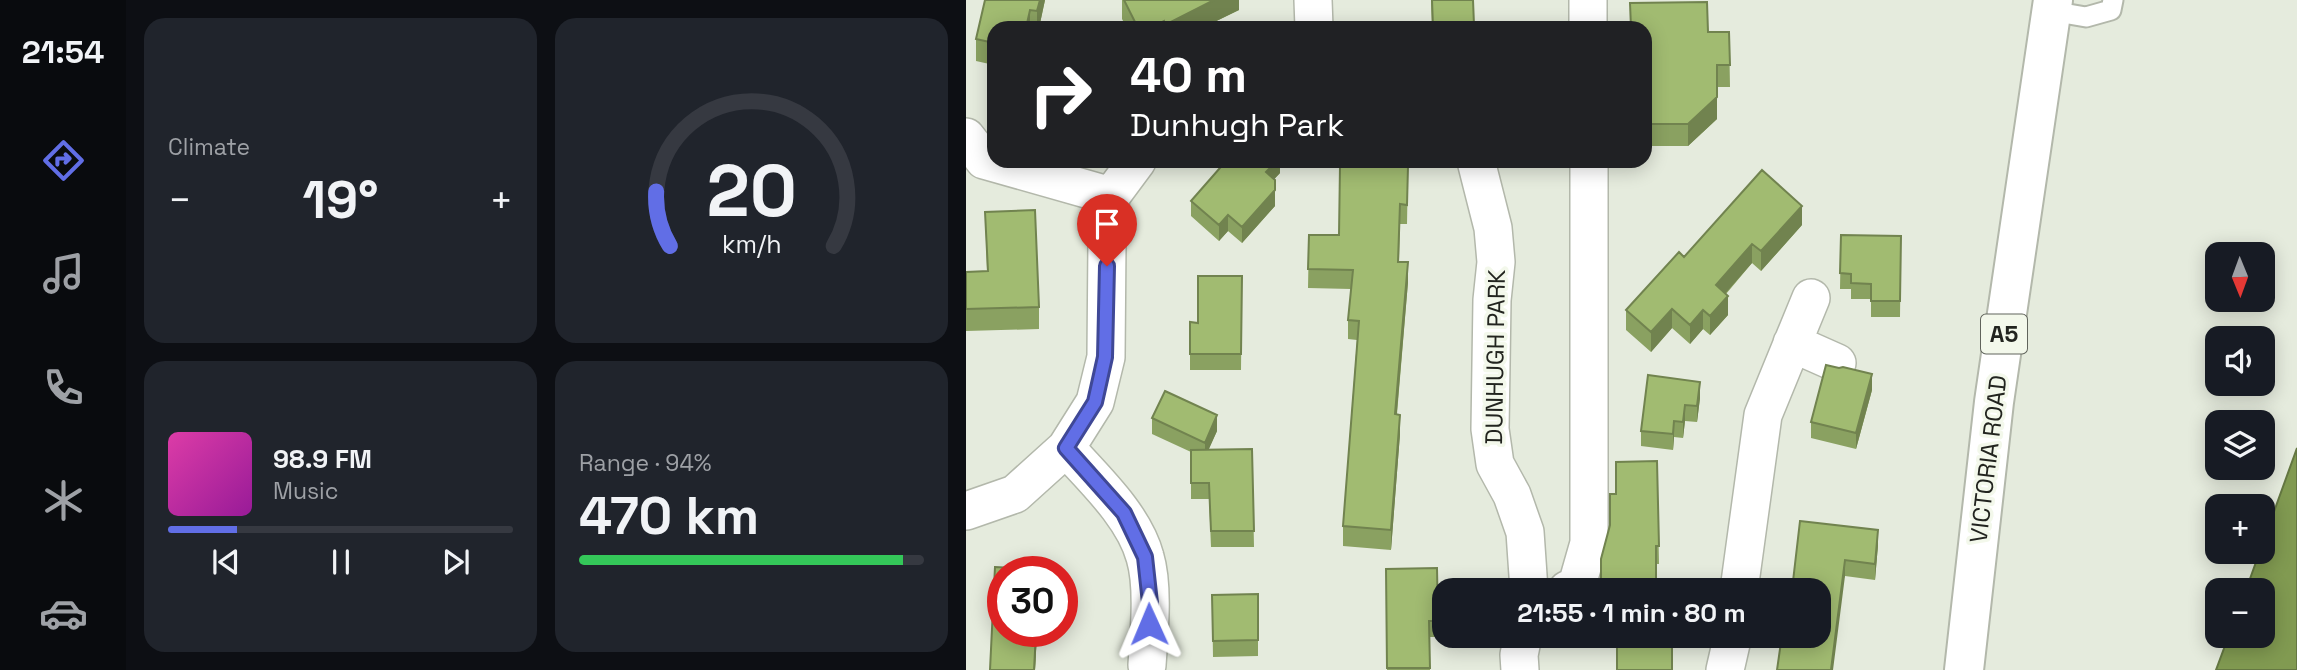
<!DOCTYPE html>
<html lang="en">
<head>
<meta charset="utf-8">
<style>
  body { margin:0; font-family:"Space Grotesk",sans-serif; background:#20242c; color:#f1f3f6; height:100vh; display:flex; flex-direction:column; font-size:26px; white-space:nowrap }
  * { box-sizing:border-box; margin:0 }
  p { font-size:23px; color:#9ea1a6 }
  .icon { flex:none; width:38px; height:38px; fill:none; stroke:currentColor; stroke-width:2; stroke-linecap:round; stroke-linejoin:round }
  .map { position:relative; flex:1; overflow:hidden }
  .sheet { display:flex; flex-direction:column; gap:18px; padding:18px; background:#0d0f14; width:840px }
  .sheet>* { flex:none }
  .hud { position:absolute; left:21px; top:21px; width:665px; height:147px; border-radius:21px; box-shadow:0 4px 18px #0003; background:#202124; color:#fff; overflow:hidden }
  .needle { width:46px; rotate:179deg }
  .fabs { position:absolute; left:1239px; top:242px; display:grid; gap:14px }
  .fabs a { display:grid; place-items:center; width:70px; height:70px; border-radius:14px; background:#171b24; box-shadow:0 4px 18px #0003; font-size:35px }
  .speed { position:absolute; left:21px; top:556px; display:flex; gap:14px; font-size:35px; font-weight:700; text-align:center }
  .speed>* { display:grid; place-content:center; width:91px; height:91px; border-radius:50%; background:#171b24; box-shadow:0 4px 18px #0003; line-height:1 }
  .speed .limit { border:10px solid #d22; background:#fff; color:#111 }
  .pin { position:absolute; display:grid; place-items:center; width:60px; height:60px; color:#fff; margin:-72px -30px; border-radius:50% 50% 50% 0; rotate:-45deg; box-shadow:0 0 7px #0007 }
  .pin .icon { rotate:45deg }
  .me { position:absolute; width:77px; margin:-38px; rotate:359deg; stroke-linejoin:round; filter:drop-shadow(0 0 5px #0008) }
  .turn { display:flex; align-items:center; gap:24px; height:147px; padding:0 28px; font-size:32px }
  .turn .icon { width:91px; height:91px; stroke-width:2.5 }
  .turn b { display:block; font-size:49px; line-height:60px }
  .big { font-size:52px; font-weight:700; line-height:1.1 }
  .sheet .card { flex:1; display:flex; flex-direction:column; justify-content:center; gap:10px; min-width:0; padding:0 24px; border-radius:21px; background:#20242c }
  .sheet .dial { align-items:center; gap:0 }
  .dial svg { height:182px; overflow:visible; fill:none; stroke:#363941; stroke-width:7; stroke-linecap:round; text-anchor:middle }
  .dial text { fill:#f1f3f6; stroke:none }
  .song { display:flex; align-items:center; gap:21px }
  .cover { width:84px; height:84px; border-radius:10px; background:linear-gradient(135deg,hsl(320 70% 55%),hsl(300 70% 35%)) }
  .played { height:7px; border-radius:4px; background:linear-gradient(90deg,#616ee6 20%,#363941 20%) }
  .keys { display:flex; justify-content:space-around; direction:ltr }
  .heat { display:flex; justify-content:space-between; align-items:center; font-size:38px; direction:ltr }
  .charge { height:10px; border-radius:5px; background:linear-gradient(90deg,#34c759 94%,#363941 0) }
  .sheet .tiles { flex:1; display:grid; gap:18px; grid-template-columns:repeat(2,1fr) }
  .trip { position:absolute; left:466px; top:578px; width:399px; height:70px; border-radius:21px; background:#171b24; box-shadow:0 4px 18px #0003; font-weight:700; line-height:70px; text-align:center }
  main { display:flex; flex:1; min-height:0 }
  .menu { display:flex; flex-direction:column; width:126px; justify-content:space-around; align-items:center; background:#090b0e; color:#9ea1a6 }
  .menu .icon { width:49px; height:49px }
  .menu .selected { color:#616ee6 }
  .menu b { font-size:32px; color:#f1f3f6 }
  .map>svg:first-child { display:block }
  .water { fill:#819a51; stroke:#647742; stroke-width:2 }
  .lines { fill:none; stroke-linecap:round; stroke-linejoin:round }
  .lane-casing { stroke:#b3b8ab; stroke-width:23 }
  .street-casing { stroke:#b3b8ab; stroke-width:40 }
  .highway-casing { stroke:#b3b8ab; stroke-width:42 }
  .lane { stroke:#fff; stroke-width:19 }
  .street { stroke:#fff; stroke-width:37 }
  .highway { stroke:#fff; stroke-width:38 }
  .wall { fill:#8aa161 }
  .shaded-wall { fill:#71834f }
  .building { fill:#a1bb71; stroke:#71834f; stroke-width:2 }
  .route-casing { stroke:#3f4896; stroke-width:18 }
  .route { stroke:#616ee6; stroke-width:12 }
  .labels { text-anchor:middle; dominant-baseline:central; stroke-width:7; stroke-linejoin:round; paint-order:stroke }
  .shield { fill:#f3f8eb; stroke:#61645c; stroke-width:2 }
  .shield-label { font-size:23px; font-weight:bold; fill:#22241f }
  .street-label { font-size:24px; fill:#22241f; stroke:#f3f8eb }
</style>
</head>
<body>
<main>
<nav class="menu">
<b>21:54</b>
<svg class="icon selected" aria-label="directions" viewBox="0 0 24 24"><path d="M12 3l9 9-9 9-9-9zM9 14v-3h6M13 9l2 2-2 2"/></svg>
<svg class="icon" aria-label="music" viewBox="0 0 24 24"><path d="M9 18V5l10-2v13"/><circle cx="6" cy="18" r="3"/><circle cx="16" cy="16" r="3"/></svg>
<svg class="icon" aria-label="phone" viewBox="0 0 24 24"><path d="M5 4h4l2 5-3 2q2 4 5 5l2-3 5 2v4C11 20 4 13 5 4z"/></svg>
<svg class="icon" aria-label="climate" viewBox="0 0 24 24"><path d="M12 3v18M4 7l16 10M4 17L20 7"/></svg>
<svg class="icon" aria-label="car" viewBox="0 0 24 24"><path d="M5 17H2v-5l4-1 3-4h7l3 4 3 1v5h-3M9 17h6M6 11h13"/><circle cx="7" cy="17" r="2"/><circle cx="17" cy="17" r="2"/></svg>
</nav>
<section class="sheet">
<div class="tiles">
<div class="card"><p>Climate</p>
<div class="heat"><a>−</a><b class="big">19°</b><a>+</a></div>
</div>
<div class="card dial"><svg viewBox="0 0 100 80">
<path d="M14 69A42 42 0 1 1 86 69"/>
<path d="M14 69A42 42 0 0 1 8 45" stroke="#616ee6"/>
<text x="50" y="56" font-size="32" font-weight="700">20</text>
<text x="50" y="72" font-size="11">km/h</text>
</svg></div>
<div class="card">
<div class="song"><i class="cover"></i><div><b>98.9 FM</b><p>Music</p></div></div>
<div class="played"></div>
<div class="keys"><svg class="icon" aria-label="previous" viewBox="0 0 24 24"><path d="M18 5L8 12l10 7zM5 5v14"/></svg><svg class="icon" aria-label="pause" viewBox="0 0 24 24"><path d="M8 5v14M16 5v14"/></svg><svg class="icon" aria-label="next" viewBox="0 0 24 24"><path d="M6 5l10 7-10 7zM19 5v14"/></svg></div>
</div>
<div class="card"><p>Range · 94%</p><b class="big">470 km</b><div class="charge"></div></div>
</div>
</section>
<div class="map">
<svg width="1331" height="670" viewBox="0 0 1331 670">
  <rect width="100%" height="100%" fill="#e5ebdd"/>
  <!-- water -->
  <path class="water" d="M1331 448V670H1250L1263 635H1297V590H1280L1294 551H1297V542Z"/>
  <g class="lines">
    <!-- lane casing -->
    <g class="lane-casing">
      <path id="lane" d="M1085 11 1120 17 1145 10 1147 0"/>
    </g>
    <!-- street casing -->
    <g class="street-casing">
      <path id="street" d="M347 0 348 28
        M622 0V28
        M0 137 18 160 145 196
        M510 161 527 228 530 262 526 300 524 429 529 464 546 495 559 532 563 590
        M826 343 871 363
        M100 448C128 479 168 516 179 557 188 587 183 634 181 665
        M0 511 49 494 100 448 129 402 140 357 141 242 145 196 171 161
        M601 590 611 585 623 543V161
        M773 590 797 415 845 298
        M554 670 553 655 557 635
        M759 670 767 635"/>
    </g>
    <!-- highway casing -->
    <g class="highway-casing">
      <path id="highway" d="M998 670 1028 402 1087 0"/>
    </g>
    <!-- lane -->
    <use href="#lane" class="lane"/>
    <!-- street -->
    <use href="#street" class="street"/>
    <!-- highway -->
    <use href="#highway" class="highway"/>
  </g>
  <!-- wall -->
  <path class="wall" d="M19 0H79L73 28H28V65L10 61V39Z
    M156 0H273V10L236 28H161L156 19Z
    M465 0H507L508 28H466Z
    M664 3 742 32H763L764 87H751V119L722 146H679V28H665Z
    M314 161V173L308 179 309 206 276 243 262 231 253 241 225 216V201Z
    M432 166H442L441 224H434L433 262 442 282 431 414 434 434 425 550 377 546V526L391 340 382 339V320L385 289 342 288 343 235H373L397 167Z
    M19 212 73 307V329L0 331V272L21 271Z
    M836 225 795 271 786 263 760 294 762 315 744 335 737 329 724 344 706 328 685 352 660 330V310L718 257Z
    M875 235 935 236 934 317H905V299H885V289H874Z
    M276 276 275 370H224V322L232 323Z
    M682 375 734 398 731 422 719 421 717 438 708 437 707 450 675 446V431Z
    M906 390 890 449 845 438V422Z
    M186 418 251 431 242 450 286 449 288 547H245L243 499H225V452L186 434Z
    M691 461 693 564H690V590H635V559L644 525 650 494Z
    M834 521 912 545 909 580 879 576 852 635Z
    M471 568 472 637H463L464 670H421L420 569Z
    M292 594V656L247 657 246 595Z
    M37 632H86V636L71 635 69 670H24Z"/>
  <!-- shaded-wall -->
  <path class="shaded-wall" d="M74 0H79L73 28H71V11Z
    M248 0H273V10L236 28H199V25Z
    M64 10V28H60Z
    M198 21V28H185Z
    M751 97V119L722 146V124Z
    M311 161H314V173L300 188V172Z
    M309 190V206L276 243V227Z
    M836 206V225L795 271V251Z
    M262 215V231L253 241V225Z
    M786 244V263L750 304V285Z
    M442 262V282L429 434V414Z
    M762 296V315L744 335V316Z
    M706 309V328L685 352V332Z
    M737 310V329L724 344V325Z
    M906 374V390L890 449V433Z
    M734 382V398L731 422V406Z
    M719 405V421L717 438V422Z
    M251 415V431L239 458V443Z
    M434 415V434L425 550V530Z
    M708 421V437L707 450V434Z
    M912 530V545L909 580V564Z
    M879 560V576L867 670H865Z
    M70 632H71L69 670H68Z"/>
  <!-- building -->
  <path class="building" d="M19 0H74L71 11 64 10 60 28H28V43L10 39Z
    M158 0H248L199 25 198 21 185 28H172Z
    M466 0H507L508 25 467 27Z
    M741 2 742 32H763L764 65H751V97L722 124H679V28H665L664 3Z
    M260 161H311L300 172 309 180V190L276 227 262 215 253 225 225 201Z
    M397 161H432L431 166H442L441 205 434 204 432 262H442L429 414 434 415 425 530 377 526 393 321 382 320 387 270 342 269 343 235H373L374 166 397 167Z
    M796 170 836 206 795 251 786 244 750 285 762 296 744 316 737 310 724 325 706 309 685 332 660 310 713 252 718 257Z
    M69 210 73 307 0 309V272L22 271 19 212Z
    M875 235 935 236 934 301H905V284L885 283V274L874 273Z
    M232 276H276L275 354H224V322L232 323Z
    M860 365 873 368 877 367 906 374 890 433 845 422Z
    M682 375 734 382 731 406 719 405 717 422 708 421 707 434 675 431Z
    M199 391 251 415 239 443 186 418Z
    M286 449 288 531H245L243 483H225V450Z
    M691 461 693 546H690V590H655V583H635V559L644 525V494H650V462Z
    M834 521 912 530 909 564 879 560 865 670H811L816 635H852V590H826Z
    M29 567 88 570V572H37V632H70L68 670H24Z
    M471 568 472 621H463L464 668H421L420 569Z
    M292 594V640L247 641 246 595Z
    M656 635H706V670H651V640H656Z"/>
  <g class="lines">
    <!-- route casing -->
    <g class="route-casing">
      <path id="route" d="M141 266 139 357 129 402 100 448 158 513 179 557 184 603 183 624"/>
    </g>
    <!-- route -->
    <use href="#route" class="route"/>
  </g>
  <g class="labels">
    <!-- shield labels -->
    <rect class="shield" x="1015" y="314.5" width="46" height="39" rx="5"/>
    <g class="shield-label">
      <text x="1038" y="334">A5</text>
    </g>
    <!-- street labels -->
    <g class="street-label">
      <text transform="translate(529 357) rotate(-89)">DUNHUGH PARK</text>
      <text transform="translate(1022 459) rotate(-83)">VICTORIA ROAD</text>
    </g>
  </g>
</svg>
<div class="fabs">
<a><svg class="needle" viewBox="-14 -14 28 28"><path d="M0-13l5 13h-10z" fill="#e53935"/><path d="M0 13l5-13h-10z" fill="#9ea1a6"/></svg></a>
<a><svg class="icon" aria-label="sound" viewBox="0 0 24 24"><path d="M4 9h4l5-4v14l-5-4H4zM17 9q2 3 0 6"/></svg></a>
<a><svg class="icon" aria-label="layers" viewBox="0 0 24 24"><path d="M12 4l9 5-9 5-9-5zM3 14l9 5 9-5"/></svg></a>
<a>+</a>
<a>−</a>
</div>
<div class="speed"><div class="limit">30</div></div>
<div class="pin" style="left:141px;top:266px;background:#d93025"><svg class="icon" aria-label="arrive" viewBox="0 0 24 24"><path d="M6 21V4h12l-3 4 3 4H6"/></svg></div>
<svg class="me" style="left:183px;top:624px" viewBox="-20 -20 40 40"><path d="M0-17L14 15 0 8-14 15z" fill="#616ee6" stroke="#fff" stroke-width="4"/></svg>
<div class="trip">21:55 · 1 min · 80 m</div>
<div class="hud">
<div class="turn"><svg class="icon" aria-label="right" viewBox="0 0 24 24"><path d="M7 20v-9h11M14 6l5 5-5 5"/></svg><div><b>40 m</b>Dunhugh Park</div></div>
</div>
</div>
</main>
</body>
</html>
